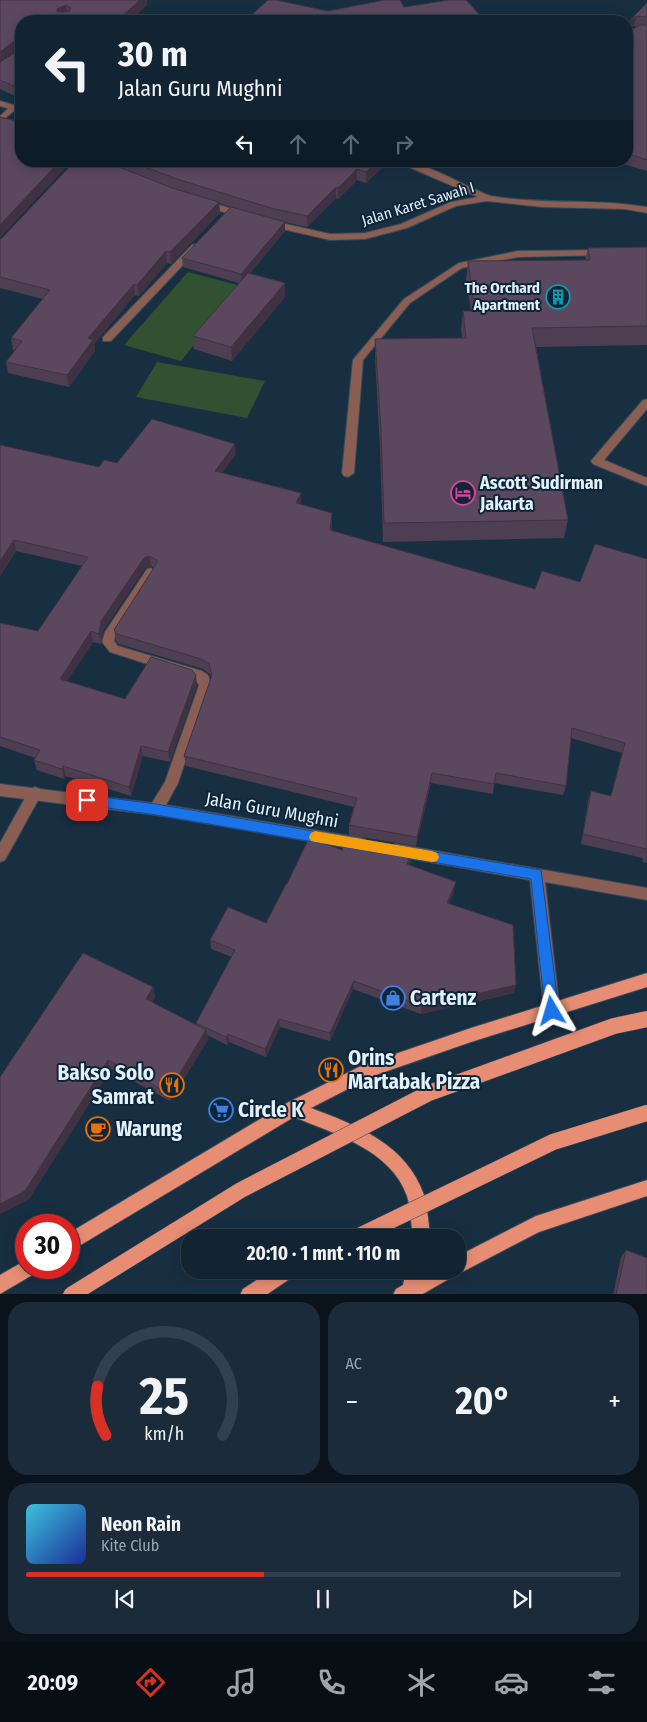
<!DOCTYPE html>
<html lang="id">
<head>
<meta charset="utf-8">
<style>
  body { margin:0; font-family:"Fira Sans Condensed",sans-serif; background:#1b2b3a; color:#f1f3f6; height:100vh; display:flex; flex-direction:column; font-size:19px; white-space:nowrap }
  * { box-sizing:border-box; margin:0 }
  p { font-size:16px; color:#9ca4ac }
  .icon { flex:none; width:28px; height:28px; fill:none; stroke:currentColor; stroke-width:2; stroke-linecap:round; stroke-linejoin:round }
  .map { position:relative; height:1294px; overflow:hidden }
  .drawer { display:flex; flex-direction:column; gap:8px; padding:8px; background:#0a131c; flex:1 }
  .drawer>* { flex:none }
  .hud { position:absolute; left:15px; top:15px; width:618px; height:152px; border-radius:20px; box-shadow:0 2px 12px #0003,0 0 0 1px #31404d; background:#122332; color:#f1f3f6; overflow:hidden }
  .speed { position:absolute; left:15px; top:1214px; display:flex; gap:10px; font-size:25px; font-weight:700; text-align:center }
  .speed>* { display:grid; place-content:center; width:65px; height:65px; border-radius:50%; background:#122332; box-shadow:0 2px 12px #0003,0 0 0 1px #31404d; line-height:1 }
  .speed .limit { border:8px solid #d22; background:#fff; color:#111 }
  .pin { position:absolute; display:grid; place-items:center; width:42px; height:42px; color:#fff; margin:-21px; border-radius:10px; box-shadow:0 2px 8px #0006 }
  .me { position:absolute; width:55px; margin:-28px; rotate:353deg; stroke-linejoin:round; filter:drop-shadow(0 0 4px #0008) }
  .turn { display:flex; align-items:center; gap:18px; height:105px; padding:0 20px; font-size:22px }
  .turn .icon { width:65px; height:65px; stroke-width:2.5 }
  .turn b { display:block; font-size:35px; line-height:42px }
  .lanes { display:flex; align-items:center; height:48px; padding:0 20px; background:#0003; justify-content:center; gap:25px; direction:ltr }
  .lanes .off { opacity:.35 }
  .big { font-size:38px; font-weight:700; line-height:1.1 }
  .drawer .tile { flex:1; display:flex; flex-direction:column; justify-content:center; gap:8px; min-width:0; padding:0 18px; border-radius:20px; background:#1b2b3a }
  .drawer .dial { align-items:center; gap:0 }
  .dial svg { height:130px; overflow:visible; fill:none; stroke:#31404d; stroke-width:7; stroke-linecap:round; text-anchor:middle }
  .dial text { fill:#f1f3f6; stroke:none }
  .song { display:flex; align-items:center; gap:15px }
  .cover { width:60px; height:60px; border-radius:8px; background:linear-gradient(135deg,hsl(190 70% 55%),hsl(230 70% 35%)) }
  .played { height:5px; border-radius:2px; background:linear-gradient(90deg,#d93025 40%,#31404d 40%) }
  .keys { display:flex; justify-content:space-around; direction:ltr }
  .heat { display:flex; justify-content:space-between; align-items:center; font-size:28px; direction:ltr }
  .drawer .tiles { flex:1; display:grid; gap:8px; grid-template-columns:1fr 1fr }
  .tile:last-child { grid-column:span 2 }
  .trip { position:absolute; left:181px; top:1229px; width:285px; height:50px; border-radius:20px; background:#122332; box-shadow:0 2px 12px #0003,0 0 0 1px #31404d; font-weight:700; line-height:50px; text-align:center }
  .dock { display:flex; height:80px; justify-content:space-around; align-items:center; background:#070e14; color:#9ca4ac }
  .dock .icon { width:35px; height:35px }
  .dock .selected { color:#d93025 }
  .dock b { font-size:22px; color:#f1f3f6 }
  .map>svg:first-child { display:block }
  .green { fill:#315131 }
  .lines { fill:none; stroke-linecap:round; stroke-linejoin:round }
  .lane-casing { stroke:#344a5c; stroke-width:2 }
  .street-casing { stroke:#344a5c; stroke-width:2 }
  .primary-casing { stroke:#344a5c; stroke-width:2 }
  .lane { fill:#8a5e52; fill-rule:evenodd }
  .street { fill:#8a5e52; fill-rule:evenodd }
  .primary { fill:#e68d74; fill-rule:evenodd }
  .primary-bridge-casing { stroke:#344a5c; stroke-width:17; stroke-linecap:butt }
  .primary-bridge { stroke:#e68d74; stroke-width:16 }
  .wall { fill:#4e3e52 }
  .shaded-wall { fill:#403242 }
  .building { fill:#5b485f; stroke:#403242; fill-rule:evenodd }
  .route { fill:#1a73e8; stroke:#114b97 }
  .slow { fill:#f59e0b }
  .labels { text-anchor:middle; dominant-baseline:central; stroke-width:4; stroke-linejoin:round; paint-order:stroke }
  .far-street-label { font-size:15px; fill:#e3f1fd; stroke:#0e2537 }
  .far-poi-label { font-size:15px; font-weight:bold; fill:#e3f1fd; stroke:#0e2537; text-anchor:end }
  .poi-label { font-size:18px; font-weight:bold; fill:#e3f1fd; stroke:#0e2537; text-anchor:start }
  .street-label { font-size:18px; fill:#e3f1fd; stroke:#0e2537 }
  .near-poi-label { font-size:21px; font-weight:bold; fill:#e3f1fd; stroke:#0e2537; text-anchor:start }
</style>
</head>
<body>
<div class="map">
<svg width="647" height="1295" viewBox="0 0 647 1295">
  <rect width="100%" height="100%" fill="#182f42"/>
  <!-- green -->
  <path class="green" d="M188 272 241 286 181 361 124 345Z
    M157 362 265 381 247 418 136 397Z"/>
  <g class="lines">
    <!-- lane casing -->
    <g class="lane-casing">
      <path id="lane" d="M11 106 18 108 0 122V116Z
        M603 250 608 253 606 255 518 257 462 268 410 303 363 360 354 473 348 477 344 476 342 473 353 360 404 299 459 263 518 251Z
        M647 399V409L604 460 647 478V486L593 464 591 461 643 400Z
        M35 787 40 789 42 793 5 860 0 862V843L30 789Z"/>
    </g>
    <!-- street casing -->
    <g class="street-casing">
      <path id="street" d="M0 101 21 107V112L0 106Z
        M395 161C421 161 446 176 470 187 477 190 484 194 491 196 543 205 596 198 647 207V213L625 209 542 207 487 201 456 206 407 228 365 239 330 240 265 225 263 223 268 220 330 234 365 233 401 224 451 202 478 197Z
        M204 200 245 213 247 215 242 218 201 205 200 203Z
        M195 244 200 247 198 249 111 341H103V337L192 245Z
        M151 568 157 572 115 636 114 641 118 646 202 671 208 675 211 685 178 783 166 805 361 838 366 840 368 844 366 848 361 850 156 815 0 796V784L152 803 165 782 199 685 194 679 110 652 102 642 105 632 147 569Z
        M396 844 647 888V900L545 882 560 1011 557 1016 552 1018 547 1016 544 1011 530 880 396 856 391 854 389 850 391 846Z"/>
    </g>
    <!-- primary casing -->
    <g class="primary-casing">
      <path id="primary" d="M647 973V987L471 1042 373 1076 311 1108C358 1126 406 1144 424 1195 428 1209 428 1224 431 1238H413C411 1224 411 1209 407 1196 391 1150 335 1134 294 1117L69 1252V1233L287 1103 363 1065 471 1028Z
        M647 1180V1196L539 1232 464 1271 456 1273 454 1276 421 1295H393L396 1289 403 1285 406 1270H424L423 1274 430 1270H458V1256L536 1216Z
        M26 1260V1268H37L34 1274 0 1294V1275Z
        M272 1270H297L294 1276 266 1295H240L243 1289Z"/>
    </g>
    <!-- lane -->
    <use href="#lane" class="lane"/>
    <!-- street -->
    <use href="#street" class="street"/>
    <!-- primary -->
    <use href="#primary" class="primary"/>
    <!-- primary-bridge casing -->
    <g class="primary-bridge-casing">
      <path id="primary-bridge" d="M355 1238 553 1142 647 1113
        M71 1295 241 1190 429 1093 614 1026 647 1019"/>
    </g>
    <!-- primary-bridge -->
    <use href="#primary-bridge" class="primary-bridge"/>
  </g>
  <!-- wall -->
  <path class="wall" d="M0 0 147 5 21 21V99L0 89Z
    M647 3V171L620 163 615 168 593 161H626V25L628 32 637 27 634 26 628 30 630 20Z
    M75 161H387V163L366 183 357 180 338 199 336 198 307 227 285 222V231L250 273 285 283V297L232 361 194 349 193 336 239 283 183 267 182 258 231 207 219 203 220 213 171 264 167 263 139 296 135 295 94 344 95 351 69 387 8 373 6 362 15 350H13L11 338 43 299 0 288V239L2 238Z
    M647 247V345L536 347 568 520 564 538 383 542 380 448 375 358V339L462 338 461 329 463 311H471L466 280 468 261 585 260 588 248Z
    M0 445 99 467 117 463 236 454 222 473 301 504V505L332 513V531L535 589 580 582 647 559V863L642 862 643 858 581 844 588 801 591 791 611 796 622 753 571 738 566 786 563 795 494 783 493 794 431 783 416 846 349 835V825L354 807 186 766 184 756 211 678 210 674 203 669 119 644 116 641 114 630 154 568 151 566 145 568 103 631 101 644 93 642 67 681 125 699 197 685 170 762 143 756 131 796 66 776 64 779 37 770 34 760 35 758 0 746V623L38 631 82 566 16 551 0 576Z
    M342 850 411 861 409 865 454 891 449 904 514 993 421 1014 353 989 330 1041 280 1027 266 1057 229 1042 227 1045 207 1035 208 1040 170 1101 111 1069 29 1199 0 1214V1077L153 987 155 997 152 1002 196 1025V1023L232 957 211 949 210 940 266 923 287 884Z
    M626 1250 647 1295H613L621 1257Z"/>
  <!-- shaded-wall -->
  <path class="shaded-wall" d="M140 0H147V5L130 21H117Z
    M66 5 68 15 57 12V9Z
    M636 16 634 26 628 30 630 20Z
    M16 40 18 50 0 64V52Z
    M60 161H72L0 238V225Z
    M378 161H387V163L366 183V172Z
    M617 161H621L620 163 615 168Z
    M357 169V180L338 199V188Z
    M336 187V198L307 227V216Z
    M219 202 220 213 171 264 170 252Z
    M285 222V231L241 283V274Z
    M166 251 167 263 139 296 137 285Z
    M285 283V297L232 361 231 347Z
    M134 284 135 295 94 344 95 351 69 387 67 375 88 338Z
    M235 444 236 454 216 482 215 471Z
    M301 493V504L296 514V503Z
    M332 513V524L330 541V530Z
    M14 540 16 551 0 576V561Z
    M149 556 151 566 145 568 103 631 101 644 99 634 101 621 144 558Z
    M91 631 93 642 62 689 60 679Z
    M196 675 197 685 170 762 168 752Z
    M141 746 143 756 131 796 129 787Z
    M63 766 66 776 64 779 62 769Z
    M432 773 431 783 416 846 417 837Z
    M412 852 411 861 406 874 407 864Z
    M456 882 454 891 446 912 447 903Z
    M354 981 353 989 330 1041V1033Z
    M516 985 514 993 421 1014 422 1006Z
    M153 987 155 997 148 1009 146 999Z
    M279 1019 280 1027 266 1057 265 1049Z
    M206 1030 208 1040 170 1101 168 1093Z
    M228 1034 229 1042 227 1045 226 1037Z
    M108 1060 111 1069 29 1199 0 1214V1204Z"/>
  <!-- building -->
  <path class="building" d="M0 0H140L117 21H21V89L0 80V62L20 49V40H16L0 52ZM66 5 71 8 69 12H57V9Z
    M268 0H276L328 11 385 0H400L404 7 449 0H466L481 16 496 21H245Z
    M647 3V17L636 16 630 20Z
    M626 25 628 32 640 25H647V160L626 153Z
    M0 117 21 122V161H60L0 225Z
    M75 161H104L172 188 219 202 170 252 166 251 137 285 134 284 88 338 93 340 67 375 6 362 22 341 11 338 50 290 0 277V239L2 238Z
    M129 161H378L366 172 357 169 338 188 336 187 307 216 271 208 180 180Z
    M231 207 285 222 241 274 182 258Z
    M647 247V326L532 328 568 520 384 523 381 429 375 339 466 338 463 311H475L468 261 590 260 588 248Z
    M248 273 285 283 231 347 193 336Z
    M152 419 235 444 215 471 301 493 296 503 332 513 330 530 535 589 542 571 580 582 595 544 647 559V853H646V849L583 834 591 791 611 796 625 743 572 728 566 786 496 773 494 784 432 773 417 837 349 825 357 798 184 756 212 675 209 664 201 659 117 634 114 630 157 563V560L149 556 144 558 101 621 99 634 91 631 60 679 125 699 151 657 192 670 196 675 168 752 141 746 129 787 63 766 62 769 34 760 40 750 0 737V623L38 631 88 557 14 540 0 561V445L99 467 104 460 117 463Z
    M309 838 342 850 345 840 412 852 407 864 456 882 447 903 513 925 516 985 422 1006 354 981 330 1033 279 1019 265 1049 228 1034 226 1037 196 1023 235 950 210 940 228 907 266 923 286 884H287Z
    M83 953 153 987 146 999 206 1030 168 1093 108 1060 25 1191 0 1204V1077Z
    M626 1250 647 1258V1295H616Z"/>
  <!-- route -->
  <path class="route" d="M87 795 156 804 541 870 559 1011 557 1016 552 1018 547 1016 545 1011 531 879 156 815 87 805 82 804 81 800 82 796Z"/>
  <!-- slow -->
  <path class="slow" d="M315 831 432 851 437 853 439 857 437 861 432 862 315 842 311 841 309 837 311 833Z"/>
  <!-- icons -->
  <defs>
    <g id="building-ring" transform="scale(1.25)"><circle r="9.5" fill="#0e2537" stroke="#0f9aa8" stroke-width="1.5"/><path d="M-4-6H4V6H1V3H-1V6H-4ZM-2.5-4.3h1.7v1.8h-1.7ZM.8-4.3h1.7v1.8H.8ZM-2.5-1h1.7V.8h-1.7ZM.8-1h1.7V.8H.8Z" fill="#0f9aa8"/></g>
    <g id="hotel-ring" transform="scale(1.25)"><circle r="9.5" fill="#0e2537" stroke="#d1479c" stroke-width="1.5"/><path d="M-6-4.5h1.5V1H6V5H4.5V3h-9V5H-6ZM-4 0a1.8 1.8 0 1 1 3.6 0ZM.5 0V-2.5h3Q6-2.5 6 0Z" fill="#d1479c"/></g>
    <g id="shop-ring" transform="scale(1.25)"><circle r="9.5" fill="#0e2537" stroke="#3f7fe0" stroke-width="1.5"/><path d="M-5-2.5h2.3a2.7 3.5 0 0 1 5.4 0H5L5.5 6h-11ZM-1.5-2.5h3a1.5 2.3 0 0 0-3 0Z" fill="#3f7fe0"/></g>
    <g id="restaurant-ring" transform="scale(1.25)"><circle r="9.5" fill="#0e2537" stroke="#e8710a" stroke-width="1.5"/><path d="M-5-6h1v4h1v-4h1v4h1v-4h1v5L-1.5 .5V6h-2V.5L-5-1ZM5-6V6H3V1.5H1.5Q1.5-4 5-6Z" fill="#e8710a"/></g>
    <g id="supermarket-ring" transform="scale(1.25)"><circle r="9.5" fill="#0e2537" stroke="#3f7fe0" stroke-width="1.5"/><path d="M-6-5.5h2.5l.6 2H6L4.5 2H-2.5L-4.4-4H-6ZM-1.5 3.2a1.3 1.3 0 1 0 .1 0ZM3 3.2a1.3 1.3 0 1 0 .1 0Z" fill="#3f7fe0"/></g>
    <g id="cafe-ring" transform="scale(1.25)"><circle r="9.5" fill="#0e2537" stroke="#e8710a" stroke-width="1.5"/><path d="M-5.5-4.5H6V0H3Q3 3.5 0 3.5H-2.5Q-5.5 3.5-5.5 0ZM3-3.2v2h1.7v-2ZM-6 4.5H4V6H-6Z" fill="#e8710a"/></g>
  </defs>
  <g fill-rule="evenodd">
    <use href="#building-ring" x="558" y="297"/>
    <use href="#hotel-ring" x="463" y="493"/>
    <use href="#shop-ring" x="393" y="998"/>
    <use href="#restaurant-ring" x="331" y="1070"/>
    <use href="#restaurant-ring" x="172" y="1085"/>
    <use href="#supermarket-ring" x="221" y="1110"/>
    <use href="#cafe-ring" x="98" y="1129"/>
  </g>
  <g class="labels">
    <!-- far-street labels -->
    <g class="far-street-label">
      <text transform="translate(418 204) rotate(-17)">Jalan Karet Sawah I</text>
    </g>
    <!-- far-poi labels -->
    <g class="far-poi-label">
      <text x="540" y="288">The Orchard<tspan x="540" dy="17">Apartment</tspan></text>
    </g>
    <!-- poi labels -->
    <g class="poi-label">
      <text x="480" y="483">Ascott Sudirman<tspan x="480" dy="21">Jakarta</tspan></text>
    </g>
    <!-- street labels -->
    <g class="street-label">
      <text transform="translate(272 810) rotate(10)">Jalan Guru Mughni</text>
    </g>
    <!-- near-poi labels -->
    <g class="near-poi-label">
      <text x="410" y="998">Cartenz</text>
      <text x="348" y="1058">Orins<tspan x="348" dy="24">Martabak Pizza</tspan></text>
      <text x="154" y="1073" text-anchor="end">Bakso Solo<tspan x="154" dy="24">Samrat</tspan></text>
      <text x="238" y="1110">Circle K</text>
      <text x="116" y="1129">Warung</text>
    </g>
  </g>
</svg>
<div class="speed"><div class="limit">30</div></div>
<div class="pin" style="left:87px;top:800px;background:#d93025"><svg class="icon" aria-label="arrive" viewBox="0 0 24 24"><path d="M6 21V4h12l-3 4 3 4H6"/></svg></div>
<svg class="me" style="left:552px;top:1011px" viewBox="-20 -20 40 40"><path d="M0-17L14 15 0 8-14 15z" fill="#1a73e8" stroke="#fff" stroke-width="4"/></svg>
<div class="trip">20:10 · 1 mnt · 110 m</div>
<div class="hud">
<div class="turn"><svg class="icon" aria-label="left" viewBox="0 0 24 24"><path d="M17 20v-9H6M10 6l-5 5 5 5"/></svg><div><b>30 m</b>Jalan Guru Mughni</div></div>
<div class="lanes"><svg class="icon" aria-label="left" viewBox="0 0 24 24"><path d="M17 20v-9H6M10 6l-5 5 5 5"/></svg><svg class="icon off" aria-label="ahead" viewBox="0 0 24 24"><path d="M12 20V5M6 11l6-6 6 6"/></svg><svg class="icon off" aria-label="ahead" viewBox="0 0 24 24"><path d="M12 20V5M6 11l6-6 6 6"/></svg><svg class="icon off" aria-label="right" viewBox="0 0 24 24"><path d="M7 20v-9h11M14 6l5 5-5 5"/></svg></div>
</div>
</div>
<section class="drawer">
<div class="tiles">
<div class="tile dial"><svg viewBox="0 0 100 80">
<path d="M14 69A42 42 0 1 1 86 69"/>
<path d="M14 69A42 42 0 0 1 9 39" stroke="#d93025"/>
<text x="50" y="56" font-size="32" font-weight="700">25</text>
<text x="50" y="72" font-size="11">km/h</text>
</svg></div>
<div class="tile"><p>AC</p>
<div class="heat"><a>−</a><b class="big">20°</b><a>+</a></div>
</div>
<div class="tile">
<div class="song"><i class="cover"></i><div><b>Neon Rain</b><p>Kite Club</p></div></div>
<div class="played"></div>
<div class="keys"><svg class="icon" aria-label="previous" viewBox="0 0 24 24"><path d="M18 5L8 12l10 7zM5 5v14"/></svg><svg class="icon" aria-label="pause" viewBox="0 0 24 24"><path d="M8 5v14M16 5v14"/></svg><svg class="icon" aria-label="next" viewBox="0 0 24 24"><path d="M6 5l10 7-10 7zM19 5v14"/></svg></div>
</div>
</div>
</section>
<nav class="dock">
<b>20:09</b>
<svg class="icon selected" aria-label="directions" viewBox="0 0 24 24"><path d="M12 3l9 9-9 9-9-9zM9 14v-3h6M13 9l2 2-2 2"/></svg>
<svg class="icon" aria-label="music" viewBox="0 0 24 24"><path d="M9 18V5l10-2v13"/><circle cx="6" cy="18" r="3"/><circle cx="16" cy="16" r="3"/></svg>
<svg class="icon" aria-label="phone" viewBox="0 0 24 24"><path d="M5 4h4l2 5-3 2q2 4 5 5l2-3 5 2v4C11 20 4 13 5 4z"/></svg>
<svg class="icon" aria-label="climate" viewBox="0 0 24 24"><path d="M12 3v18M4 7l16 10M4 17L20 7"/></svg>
<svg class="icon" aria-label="car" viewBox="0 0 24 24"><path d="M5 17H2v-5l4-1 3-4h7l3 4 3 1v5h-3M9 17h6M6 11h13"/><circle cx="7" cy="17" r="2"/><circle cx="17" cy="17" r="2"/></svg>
<svg class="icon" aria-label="filters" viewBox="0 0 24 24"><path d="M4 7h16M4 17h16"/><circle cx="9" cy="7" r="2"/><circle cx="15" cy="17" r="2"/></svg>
</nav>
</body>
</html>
